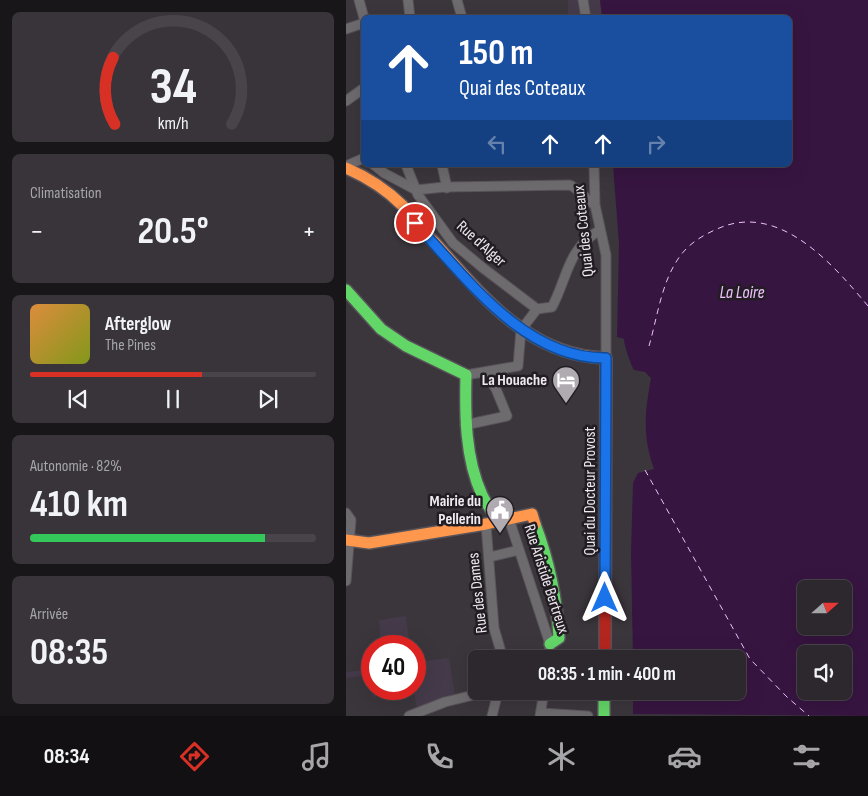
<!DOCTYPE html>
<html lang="fr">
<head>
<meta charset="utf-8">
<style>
  body { margin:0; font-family:"Sofia Sans Condensed",sans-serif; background:#383439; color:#f1f3f6; height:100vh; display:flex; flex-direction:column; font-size:19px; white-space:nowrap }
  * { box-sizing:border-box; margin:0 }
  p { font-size:16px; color:#a6a6aa }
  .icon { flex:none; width:28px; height:28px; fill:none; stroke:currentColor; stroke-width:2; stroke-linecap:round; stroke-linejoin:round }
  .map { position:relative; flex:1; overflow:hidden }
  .drawer { display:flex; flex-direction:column; gap:12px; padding:12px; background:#181619; width:346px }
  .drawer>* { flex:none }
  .top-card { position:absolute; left:15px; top:15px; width:431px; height:152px; border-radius:8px; box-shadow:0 5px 20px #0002,0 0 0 1px #484449; background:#1a4fa0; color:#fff; overflow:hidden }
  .needle { width:32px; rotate:69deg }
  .controls { position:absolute; left:451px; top:580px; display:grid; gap:10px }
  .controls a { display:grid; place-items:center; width:55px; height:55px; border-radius:8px; background:#2c282d; box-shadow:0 5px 20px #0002,0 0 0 1px #484449; font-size:25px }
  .speed { position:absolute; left:15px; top:635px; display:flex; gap:10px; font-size:25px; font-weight:700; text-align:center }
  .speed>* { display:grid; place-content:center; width:65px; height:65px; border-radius:50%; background:#2c282d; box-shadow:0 5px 20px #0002,0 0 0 1px #484449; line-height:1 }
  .speed .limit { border:8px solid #d22; background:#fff; color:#111 }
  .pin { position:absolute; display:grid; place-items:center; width:42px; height:42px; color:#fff; margin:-21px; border:2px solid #fff; border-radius:50%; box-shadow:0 1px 5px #0007 }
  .me { position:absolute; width:55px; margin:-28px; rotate:0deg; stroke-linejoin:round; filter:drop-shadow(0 0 4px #0008) }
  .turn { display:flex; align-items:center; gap:18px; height:105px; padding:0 15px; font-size:22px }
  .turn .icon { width:65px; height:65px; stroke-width:2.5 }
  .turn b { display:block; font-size:35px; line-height:42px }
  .lanes { display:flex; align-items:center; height:48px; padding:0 15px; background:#0003; justify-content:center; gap:25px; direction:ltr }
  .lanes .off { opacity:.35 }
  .big { font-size:38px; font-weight:700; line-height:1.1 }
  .drawer .tile { flex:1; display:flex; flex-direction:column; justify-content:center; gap:8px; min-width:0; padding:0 18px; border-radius:8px; background:#383439 }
  .drawer .dial { align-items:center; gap:0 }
  .dial svg { height:130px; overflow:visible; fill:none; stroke:#484449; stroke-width:7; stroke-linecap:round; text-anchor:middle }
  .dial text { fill:#f1f3f6; stroke:none }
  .song { display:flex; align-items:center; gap:15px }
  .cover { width:60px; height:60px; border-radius:8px; background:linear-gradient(135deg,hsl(30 70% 55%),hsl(70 70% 35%)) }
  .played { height:5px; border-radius:2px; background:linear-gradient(90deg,#d93025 60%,#484449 60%) }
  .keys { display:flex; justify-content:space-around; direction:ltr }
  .heat { display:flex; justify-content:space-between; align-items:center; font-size:28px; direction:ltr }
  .charge { height:8px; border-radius:4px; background:linear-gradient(90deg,#34c759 82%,#484449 0) }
  .trip { position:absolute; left:122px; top:650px; width:278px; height:50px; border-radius:8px; background:#2c282d; box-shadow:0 5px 20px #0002,0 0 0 1px #484449; font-weight:700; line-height:50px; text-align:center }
  .dock { display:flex; height:80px; justify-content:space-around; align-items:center; background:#121012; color:#a6a6aa }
  .dock .icon { width:35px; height:35px }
  .dock .on { color:#d93025 }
  .dock b { font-size:22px; color:#f1f3f6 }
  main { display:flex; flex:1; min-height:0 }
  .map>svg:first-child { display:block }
  .built { fill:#453a49 }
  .water { fill:#371541; fill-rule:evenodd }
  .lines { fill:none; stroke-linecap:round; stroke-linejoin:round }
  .ferry { stroke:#efc0fe; stroke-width:1; stroke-dasharray:6 5; stroke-linecap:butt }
  .street-casing { stroke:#585359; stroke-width:11 }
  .fast-casing { stroke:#585359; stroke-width:14 }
  .slow-casing { stroke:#585359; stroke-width:14 }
  .jam-casing { stroke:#585359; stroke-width:14 }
  .street { stroke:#6e6b6e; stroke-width:9 }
  .fast { stroke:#63d668; stroke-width:11 }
  .slow { stroke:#ff974d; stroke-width:11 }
  .jam { stroke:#b3261e; stroke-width:11 }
  .route-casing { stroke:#114b97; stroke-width:12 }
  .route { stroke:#1a73e8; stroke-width:9 }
  .labels { text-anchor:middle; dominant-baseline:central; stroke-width:5; stroke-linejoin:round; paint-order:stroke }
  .street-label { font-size:16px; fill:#efeaf0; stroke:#211d22 }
  .poi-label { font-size:16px; font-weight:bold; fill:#efeaf0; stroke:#211d22; text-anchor:end }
  .water-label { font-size:18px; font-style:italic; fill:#efc0fe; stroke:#211d22 }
</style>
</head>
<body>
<main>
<section class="drawer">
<div class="tile dial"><svg viewBox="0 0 100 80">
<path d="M14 69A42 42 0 1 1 86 69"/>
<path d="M14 69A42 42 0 0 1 13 28" stroke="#d93025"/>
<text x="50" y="56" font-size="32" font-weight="700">34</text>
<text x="50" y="72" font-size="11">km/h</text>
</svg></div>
<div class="tile"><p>Climatisation</p>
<div class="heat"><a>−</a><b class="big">20.5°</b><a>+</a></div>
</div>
<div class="tile">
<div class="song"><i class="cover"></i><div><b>Afterglow</b><p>The Pines</p></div></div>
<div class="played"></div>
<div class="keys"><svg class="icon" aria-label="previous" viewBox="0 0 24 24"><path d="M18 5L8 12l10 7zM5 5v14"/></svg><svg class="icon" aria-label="pause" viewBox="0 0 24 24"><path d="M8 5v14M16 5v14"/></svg><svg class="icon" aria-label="next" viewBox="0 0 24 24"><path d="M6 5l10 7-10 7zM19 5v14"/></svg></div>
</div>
<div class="tile"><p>Autonomie · 82%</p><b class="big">410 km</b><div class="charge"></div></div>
<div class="tile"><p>Arrivée</p><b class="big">08:35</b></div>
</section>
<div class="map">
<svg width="522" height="716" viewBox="0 0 522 716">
  <rect width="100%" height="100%" fill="#3b363c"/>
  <!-- built -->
  <path class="built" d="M222 0H254L256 17 222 18Z
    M60 616 64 646H35L33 620Z
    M103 658 109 695 71 710 68 691 27 697 24 675 0 678V672L26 669V689H69V662Z"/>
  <!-- water -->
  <path class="water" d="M254 0H522V716L287 714V691H391V659H287L285 553 287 483 292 473 308 469C296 435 299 412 305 378L299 372 288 370C285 365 278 345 278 339L271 337 273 244 267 165H444V18L256 17ZM460 589H498V626H460ZM460 654H498V691H460Z"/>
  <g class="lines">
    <!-- ferry -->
    <path class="ferry" d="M303 346C311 319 315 284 332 259 341 245 355 236 371 229 432 201 486 263 522 306
      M299 470 404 659 441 697 463 716"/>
    <!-- street casing -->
    <g class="street-casing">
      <path id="street" d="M13 0 18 18
        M62 0 64 18
        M111 0 116 18
        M237 0 240 18
        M0 29 18 23
        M0 101 18 88
        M28 165 38 173 70 190 98 187 224 185C235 190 240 201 249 205
        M60 165 72 195 107 243 137 268 191 309
        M96 165 101 188
        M248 165 249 205 260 255V358
        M0 166 18 158
        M120 375 172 366 175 330 191 309 206 307C222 277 221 249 254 230
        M119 425 161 416 150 389 139 373
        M0 513 5 520 0 581
        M163 519 204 644 203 659
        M140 524 148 628 157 659
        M144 557 173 550
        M195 713 242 716
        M63 716 99 702 144 691
        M146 716 151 696
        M194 716 198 691"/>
    </g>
    <!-- fast casing -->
    <g class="fast-casing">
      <path id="fast" d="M0 290 35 329 60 346 120 375C119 414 119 458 136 495 140 504 147 512 153 521
        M189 524C203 561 211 599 213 638L204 644
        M258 691V716"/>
    </g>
    <!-- slow casing -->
    <g class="slow-casing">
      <path id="slow" d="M0 168C21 177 41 190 57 206 63 213 67 221 73 228 78 234 85 238 90 244 133 292 178 350 247 357
        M0 540 23 543 140 524 186 514 189 524"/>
    </g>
    <!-- jam casing -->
    <g class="jam-casing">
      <path id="jam" d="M247 357 260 358 259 659"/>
    </g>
    <!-- street -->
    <use href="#street" class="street"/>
    <!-- fast -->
    <use href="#fast" class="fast"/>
    <!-- slow -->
    <use href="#slow" class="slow"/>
    <!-- jam -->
    <use href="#jam" class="jam"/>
  </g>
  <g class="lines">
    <!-- route casing -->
    <g class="route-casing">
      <path id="route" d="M69 223C120 277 178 359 260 358L259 598"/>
    </g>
    <!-- route -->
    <use href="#route" class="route"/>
  </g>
  <!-- icons -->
  <defs>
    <g id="hotel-pin" transform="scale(1.4375)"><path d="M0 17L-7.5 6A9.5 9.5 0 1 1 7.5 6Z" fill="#b0abb1" stroke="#211d22"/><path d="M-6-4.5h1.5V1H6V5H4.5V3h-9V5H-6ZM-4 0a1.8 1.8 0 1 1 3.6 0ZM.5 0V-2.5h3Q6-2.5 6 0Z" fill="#fff"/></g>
    <g id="civic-pin" transform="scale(1.4375)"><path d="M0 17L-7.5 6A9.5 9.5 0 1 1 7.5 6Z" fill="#b0abb1" stroke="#211d22"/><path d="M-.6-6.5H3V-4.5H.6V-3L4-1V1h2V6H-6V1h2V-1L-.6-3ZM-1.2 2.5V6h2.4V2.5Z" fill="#fff"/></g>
  </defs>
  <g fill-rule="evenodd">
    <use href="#hotel-pin" x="220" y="380"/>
    <use href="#civic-pin" x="154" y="510"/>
  </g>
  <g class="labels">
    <!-- street labels -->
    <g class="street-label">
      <text transform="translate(238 231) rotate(-96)">Quai des Coteaux</text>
      <text transform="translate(135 244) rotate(42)">Rue d'Alger</text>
      <text transform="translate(244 491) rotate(-90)">Quai du Docteur Provost</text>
      <text transform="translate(200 579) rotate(72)">Rue Aristide Bertreux</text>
      <text transform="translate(132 593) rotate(-96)">Rue des Dames</text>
    </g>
    <!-- poi labels -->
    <g class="poi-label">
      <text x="201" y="380">La Houache</text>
      <text x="135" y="501">Mairie du<tspan x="135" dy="18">Pellerin</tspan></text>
    </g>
    <!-- water labels -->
    <g class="water-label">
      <text x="396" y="292">La Loire</text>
    </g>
  </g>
</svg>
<div class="controls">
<a><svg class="needle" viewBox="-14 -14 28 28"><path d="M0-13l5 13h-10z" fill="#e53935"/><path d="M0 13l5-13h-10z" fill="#a6a6aa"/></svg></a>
<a><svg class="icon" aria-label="sound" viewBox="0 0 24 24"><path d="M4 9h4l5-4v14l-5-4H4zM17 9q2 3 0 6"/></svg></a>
</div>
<div class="speed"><div class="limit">40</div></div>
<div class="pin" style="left:69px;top:223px;background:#d93025"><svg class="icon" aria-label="arrive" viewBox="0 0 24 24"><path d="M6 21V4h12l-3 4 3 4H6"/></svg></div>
<svg class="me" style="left:259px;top:598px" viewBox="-20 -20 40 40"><path d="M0-17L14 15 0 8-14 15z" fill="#1a73e8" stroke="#fff" stroke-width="4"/></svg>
<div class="trip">08:35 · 1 min · 400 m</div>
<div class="top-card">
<div class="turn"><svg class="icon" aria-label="ahead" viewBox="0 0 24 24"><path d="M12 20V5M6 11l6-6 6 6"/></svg><div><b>150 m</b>Quai des Coteaux</div></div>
<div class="lanes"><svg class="icon off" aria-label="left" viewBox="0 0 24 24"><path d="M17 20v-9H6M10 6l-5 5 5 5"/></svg><svg class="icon" aria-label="ahead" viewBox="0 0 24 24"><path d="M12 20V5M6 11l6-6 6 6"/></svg><svg class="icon" aria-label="ahead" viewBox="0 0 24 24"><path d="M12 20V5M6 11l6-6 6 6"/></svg><svg class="icon off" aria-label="right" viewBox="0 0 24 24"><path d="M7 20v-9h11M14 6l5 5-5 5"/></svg></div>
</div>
</div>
</main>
<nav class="dock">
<b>08:34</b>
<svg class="icon on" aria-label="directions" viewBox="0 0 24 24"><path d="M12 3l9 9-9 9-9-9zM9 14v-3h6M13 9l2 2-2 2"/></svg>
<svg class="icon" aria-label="music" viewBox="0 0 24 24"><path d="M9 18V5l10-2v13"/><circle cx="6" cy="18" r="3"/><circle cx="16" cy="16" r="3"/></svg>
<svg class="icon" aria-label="phone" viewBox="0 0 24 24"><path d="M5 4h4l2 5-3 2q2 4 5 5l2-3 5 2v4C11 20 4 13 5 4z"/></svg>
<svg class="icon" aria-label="climate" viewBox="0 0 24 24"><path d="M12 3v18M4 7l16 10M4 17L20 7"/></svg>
<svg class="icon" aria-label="car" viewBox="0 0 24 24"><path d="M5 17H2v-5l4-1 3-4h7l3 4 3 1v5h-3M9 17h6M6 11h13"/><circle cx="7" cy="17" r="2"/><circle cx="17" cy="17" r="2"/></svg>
<svg class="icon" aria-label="filters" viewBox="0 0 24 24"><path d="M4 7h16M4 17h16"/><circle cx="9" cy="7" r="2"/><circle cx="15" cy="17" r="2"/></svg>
</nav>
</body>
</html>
